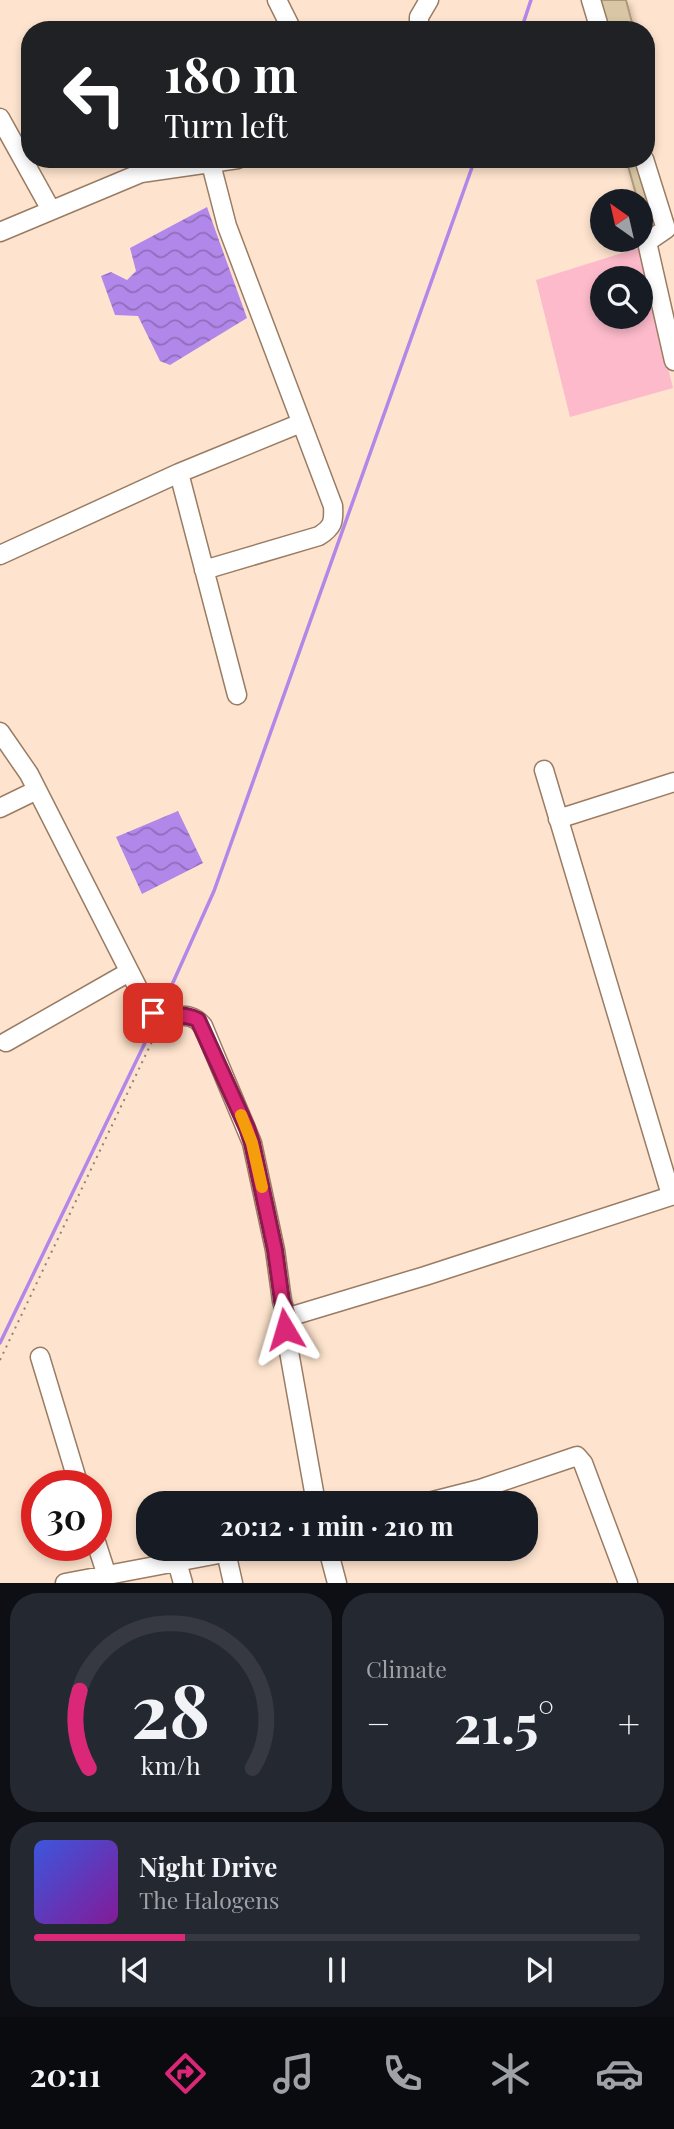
<!DOCTYPE html>
<html lang="en">
<head>
<meta charset="utf-8">
<style>
  body { margin:0; font-family:"Playfair Display",serif; background:#242831; color:#f1f3f6; height:100vh; display:flex; flex-direction:column; font-size:26px; white-space:nowrap }
  * { box-sizing:border-box; margin:0 }
  p { font-size:23px; color:#9ea1a6 }
  .icon { flex:none; width:38px; height:38px; fill:none; stroke:currentColor; stroke-width:2; stroke-linecap:round; stroke-linejoin:round }
  .map { position:relative; height:1583px; overflow:hidden }
  .side { display:flex; flex-direction:column; gap:10px; padding:10px; background:#0d0f14; flex:1 }
  .side>* { flex:none }
  .banner { position:absolute; left:21px; top:21px; width:634px; height:147px; border-radius:28px; box-shadow:0 4px 10px #0003; background:#202124; color:#fff; overflow:hidden }
  .needle { width:46px; rotate:326deg }
  .buttons { position:absolute; left:590px; top:189px; display:grid; gap:14px }
  .buttons a { display:grid; place-items:center; width:63px; height:63px; border-radius:50%; background:#171b24; box-shadow:0 4px 10px #0003; font-size:35px }
  .speed { position:absolute; left:21px; top:1470px; display:flex; gap:14px; font-size:35px; font-weight:700; text-align:center }
  .speed>* { display:grid; place-content:center; width:91px; height:91px; border-radius:50%; background:#171b24; box-shadow:0 4px 10px #0003; line-height:1 }
  .speed .limit { border:10px solid #d22; background:#fff; color:#111 }
  .pin { position:absolute; display:grid; place-items:center; width:60px; height:60px; color:#fff; margin:-30px; border-radius:14px; box-shadow:0 4px 10px #0006 }
  .me { position:absolute; width:77px; margin:-38px; rotate:353deg; stroke-linejoin:round; filter:drop-shadow(0 0 5px #0008) }
  .turn { display:flex; align-items:center; gap:24px; height:147px; padding:0 28px; font-size:32px }
  .turn .icon { width:91px; height:91px; stroke-width:2.5 }
  .turn b { display:block; font-size:49px; line-height:60px }
  .big { font-size:52px; font-weight:700; line-height:1.1 }
  .side .widget { flex:1; display:flex; flex-direction:column; justify-content:center; gap:10px; min-width:0; padding:0 24px; border-radius:28px; background:#242831 }
  .side .dial { align-items:center; gap:0 }
  .dial svg { height:182px; overflow:visible; fill:none; stroke:#363941; stroke-width:7; stroke-linecap:round; text-anchor:middle }
  .dial text { fill:#f1f3f6; stroke:none }
  .song { display:flex; align-items:center; gap:21px }
  .cover { width:84px; height:84px; border-radius:10px; background:linear-gradient(135deg,hsl(230 70% 55%),hsl(290 70% 35%)) }
  .played { height:7px; border-radius:4px; background:linear-gradient(90deg,#db2777 25%,#363941 25%) }
  .keys { display:flex; justify-content:space-around; direction:ltr }
  .heat { display:flex; justify-content:space-between; align-items:center; font-size:38px; direction:ltr }
  .side .tiles { flex:1; display:grid; gap:10px; grid-template-columns:1fr 1fr }
  .widget:last-child { grid-column:span 2 }
  .trip { position:absolute; left:136px; top:1491px; width:402px; height:70px; border-radius:28px; background:#171b24; box-shadow:0 4px 10px #0003; font-weight:700; line-height:70px; text-align:center }
  .tab-bar { display:flex; height:112px; justify-content:space-around; align-items:center; background:#090b0e; color:#9ea1a6 }
  .tab-bar .icon { width:49px; height:49px }
  .tab-bar .current { color:#db2777 }
  .tab-bar b { font-size:32px; color:#f1f3f6 }
  .map>svg:first-child { display:block }
  .pitch { fill:#fdbacb; fill-rule:evenodd }
  .water { fill:url(#water-waves) }
  .lines { fill:none; stroke-linecap:round; stroke-linejoin:round }
  .stream { stroke:#b187ea; stroke-width:3.5 }
  .building { fill:#d9c6a4; stroke:#ab9978; stroke-width:2; filter:url(#shadow) }
  .minor-casing { stroke:#997c63; stroke-width:21 }
  .path { stroke:#948172; stroke-width:2; stroke-dasharray:2 5; stroke-linecap:butt }
  .minor { stroke:#fff; stroke-width:18 }
  .route-casing { stroke:#8e194d; stroke-width:18 }
  .route { stroke:#db2777; stroke-width:12 }
  .slow { stroke:#f59e0b; stroke-width:12 }
</style>
</head>
<body>
<div class="map">
<svg width="674" height="1583" viewBox="0 0 674 1583">
  <defs>
    <pattern id="water-waves" width="16" height="10" patternUnits="userSpaceOnUse" patternTransform="scale(1.75)"><rect width="16" height="10" fill="#b187ea"/><path d="M0 5q4-4 8 0t8 0" fill="none" stroke="#8f6dbb"/></pattern>
    <filter id="shadow"><feDropShadow dx="2.5" dy="4.5" stdDeviation="3.5" flood-color="#0004"/></filter>
  </defs>
  <rect width="100%" height="100%" fill="#fee4ce"/>
  <!-- pitch -->
  <path class="pitch" d="M638 248 673 388 570 417 536 280ZM602 278H640V317H602Z"/>
  <!-- water -->
  <path class="water" d="M207 207 247 318 170 365 160 361 138 316 115 315 101 276 111 272 127 280 136 271 130 248Z
    M178 811 203 863 142 894 116 837Z"/>
  <g class="lines">
    <!-- stream -->
    <path class="stream" d="M521 30 531 0
      M162 1007 214 891 475 159
      M0 1343 157 1018"/>
  </g>
  <!-- building -->
  <path class="building" d="M595 0H626L634 30H603Z
    M626 159H641L660 219 645 223 640 201H638Z"/>
  <g class="lines">
    <!-- minor casing -->
    <g class="minor-casing">
      <path id="minor" d="M277 0 292 30
        M591 0 600 30
        M419 30V17L429 0
        M0 118 51 210
        M644 159 666 229 647 242 674 361
        M0 232 141 173 238 159
        M179 473 237 695
        M0 555 179 473 301 423
        M204 570 319 536C333 527 334 522 333 506L227 226 211 164
        M0 732 29 774 146 1004C166 1028 186 1004 203 1026L252 1143 275 1250 282 1301 287 1319
        M544 770 671 1195
        M0 808 37 790
        M558 819 674 782
        M6 1042 129 972
        M40 1357 79 1486
        M316 1503 285 1329 287 1319 292 1316 425 1276 674 1195
        M425 1503 480 1489 577 1456 583 1463 628 1583
        M96 1542 107 1576
        M328 1549 337 1583
        M226 1552 233 1583
        M177 1562 183 1583
        M65 1583 245 1549"/>
    </g>
    <!-- path -->
    <path class="path" d="M0 1360 158 1029"/>
    <!-- minor -->
    <use href="#minor" class="minor"/>
  </g>
  <g class="lines">
    <!-- route casing -->
    <g class="route-casing">
      <path id="route" d="M153 1013C168 1018 184 1012 198 1020L247 1128 252 1143 275 1250 282 1301 288 1319 285 1329"/>
    </g>
    <!-- route -->
    <use href="#route" class="route"/>
    <!-- slow -->
    <path class="slow" d="M241 1115 252 1143 262 1187"/>
  </g>
</svg>
<div class="buttons">
<a><svg class="needle" viewBox="-14 -14 28 28"><path d="M0-13l5 13h-10z" fill="#e53935"/><path d="M0 13l5-13h-10z" fill="#9ea1a6"/></svg></a>
<a><svg class="icon" aria-label="search" viewBox="0 0 24 24"><circle cx="10" cy="10" r="6"/><path d="M15 15l6 6"/></svg></a>
</div>
<div class="speed"><div class="limit">30</div></div>
<div class="pin" style="left:153px;top:1013px;background:#d93025"><svg class="icon" aria-label="arrive" viewBox="0 0 24 24"><path d="M6 21V4h12l-3 4 3 4H6"/></svg></div>
<svg class="me" style="left:285px;top:1329px" viewBox="-20 -20 40 40"><path d="M0-17L14 15 0 8-14 15z" fill="#db2777" stroke="#fff" stroke-width="4"/></svg>
<div class="trip">20:12 · 1 min · 210 m</div>
<div class="banner">
<div class="turn"><svg class="icon" aria-label="left" viewBox="0 0 24 24"><path d="M17 20v-9H6M10 6l-5 5 5 5"/></svg><div><b>180 m</b>Turn left</div></div>
</div>
</div>
<section class="side">
<div class="tiles">
<div class="widget dial"><svg viewBox="0 0 100 80">
<path d="M14 69A42 42 0 1 1 86 69"/>
<path d="M14 69A42 42 0 0 1 10 35" stroke="#db2777"/>
<text x="50" y="56" font-size="32" font-weight="700">28</text>
<text x="50" y="72" font-size="11">km/h</text>
</svg></div>
<div class="widget"><p>Climate</p>
<div class="heat"><a>−</a><b class="big">21.5°</b><a>+</a></div>
</div>
<div class="widget">
<div class="song"><i class="cover"></i><div><b>Night Drive</b><p>The Halogens</p></div></div>
<div class="played"></div>
<div class="keys"><svg class="icon" aria-label="previous" viewBox="0 0 24 24"><path d="M18 5L8 12l10 7zM5 5v14"/></svg><svg class="icon" aria-label="pause" viewBox="0 0 24 24"><path d="M8 5v14M16 5v14"/></svg><svg class="icon" aria-label="next" viewBox="0 0 24 24"><path d="M6 5l10 7-10 7zM19 5v14"/></svg></div>
</div>
</div>
</section>
<nav class="tab-bar">
<b>20:11</b>
<svg class="icon current" aria-label="directions" viewBox="0 0 24 24"><path d="M12 3l9 9-9 9-9-9zM9 14v-3h6M13 9l2 2-2 2"/></svg>
<svg class="icon" aria-label="music" viewBox="0 0 24 24"><path d="M9 18V5l10-2v13"/><circle cx="6" cy="18" r="3"/><circle cx="16" cy="16" r="3"/></svg>
<svg class="icon" aria-label="phone" viewBox="0 0 24 24"><path d="M5 4h4l2 5-3 2q2 4 5 5l2-3 5 2v4C11 20 4 13 5 4z"/></svg>
<svg class="icon" aria-label="climate" viewBox="0 0 24 24"><path d="M12 3v18M4 7l16 10M4 17L20 7"/></svg>
<svg class="icon" aria-label="car" viewBox="0 0 24 24"><path d="M5 17H2v-5l4-1 3-4h7l3 4 3 1v5h-3M9 17h6M6 11h13"/><circle cx="7" cy="17" r="2"/><circle cx="17" cy="17" r="2"/></svg>
</nav>
</body>
</html>
